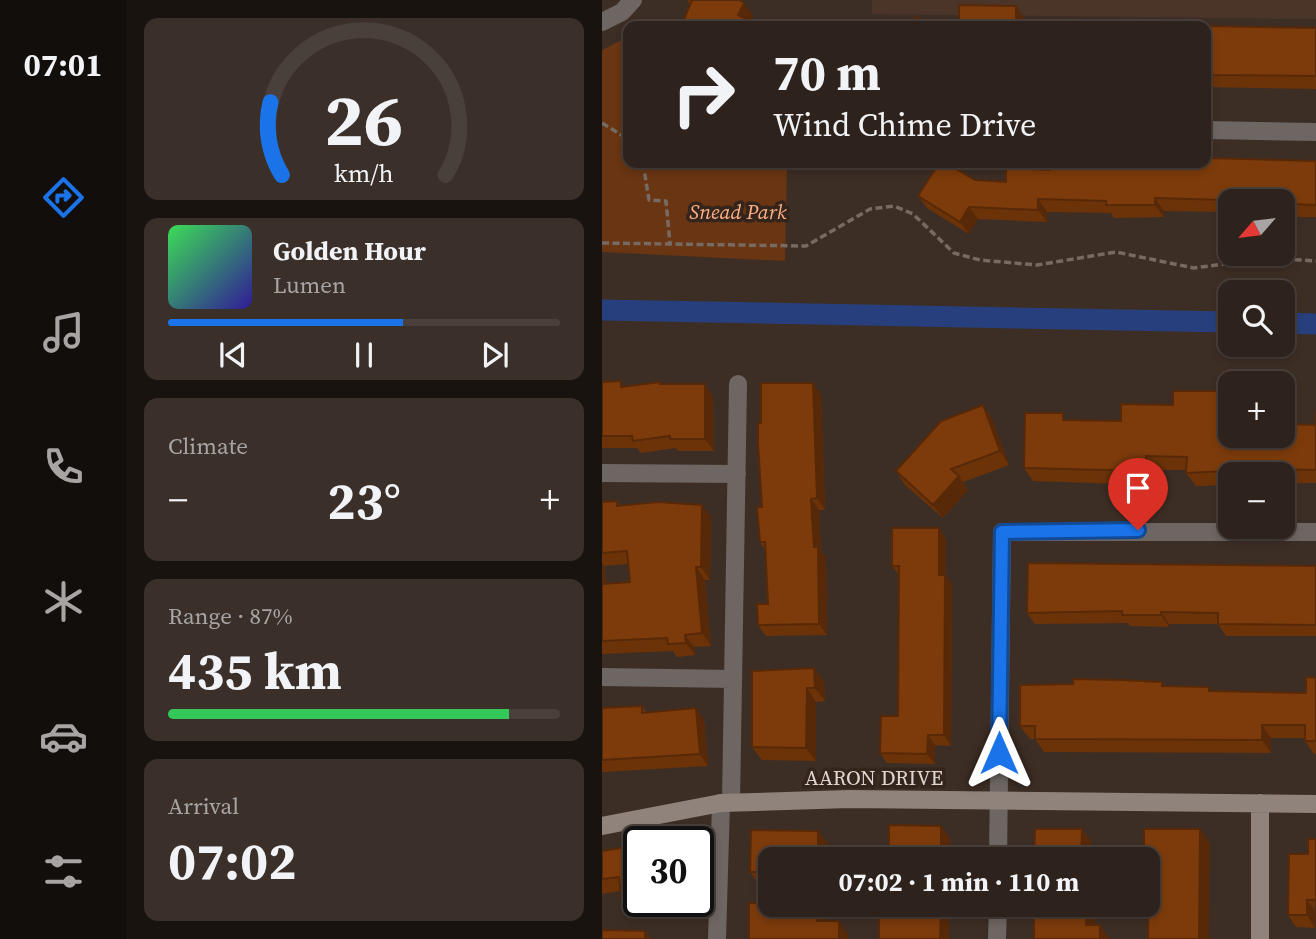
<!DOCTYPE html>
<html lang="en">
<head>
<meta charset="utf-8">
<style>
  body { margin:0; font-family:"Source Serif 4",serif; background:#3a2f29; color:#f1f3f6; height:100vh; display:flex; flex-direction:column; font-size:26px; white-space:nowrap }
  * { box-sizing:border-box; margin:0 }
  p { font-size:23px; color:#a7a4a3 }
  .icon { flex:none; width:38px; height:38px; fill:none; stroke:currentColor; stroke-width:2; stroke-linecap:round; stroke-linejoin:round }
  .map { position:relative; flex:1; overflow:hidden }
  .details { display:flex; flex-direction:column; gap:18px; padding:18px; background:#19130f; width:476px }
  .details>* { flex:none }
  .top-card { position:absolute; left:21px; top:21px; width:588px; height:147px; border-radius:14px; box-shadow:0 4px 10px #0003,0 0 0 2px #493f3b; background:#2e221c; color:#f1f3f6; overflow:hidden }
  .needle { width:46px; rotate:242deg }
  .tools { position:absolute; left:616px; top:189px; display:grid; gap:14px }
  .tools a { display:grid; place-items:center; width:77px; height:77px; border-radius:14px; background:#2e221c; box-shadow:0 4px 10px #0003,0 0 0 2px #493f3b; font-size:35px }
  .speed { position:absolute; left:21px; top:826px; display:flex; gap:14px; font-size:35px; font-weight:700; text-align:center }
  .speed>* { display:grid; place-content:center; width:91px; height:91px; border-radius:50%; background:#2e221c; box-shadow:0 4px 10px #0003,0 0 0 2px #493f3b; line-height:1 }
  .speed .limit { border:4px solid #111; border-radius:10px; background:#fff; color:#111 }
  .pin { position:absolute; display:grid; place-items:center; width:60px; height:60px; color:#fff; margin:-72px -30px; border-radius:50% 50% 50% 0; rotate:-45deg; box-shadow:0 0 7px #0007 }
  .pin .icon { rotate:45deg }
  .me { position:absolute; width:77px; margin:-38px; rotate:0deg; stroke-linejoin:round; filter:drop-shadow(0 0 5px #0008) }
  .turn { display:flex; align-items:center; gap:24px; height:147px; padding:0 35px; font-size:32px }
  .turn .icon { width:91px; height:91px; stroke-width:2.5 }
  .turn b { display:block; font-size:49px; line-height:60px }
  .big { font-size:52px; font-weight:700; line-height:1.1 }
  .details .tile { flex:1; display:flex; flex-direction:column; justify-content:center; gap:10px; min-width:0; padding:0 24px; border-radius:14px; background:#3a2f29 }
  .details .dial { align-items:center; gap:0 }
  .dial svg { height:182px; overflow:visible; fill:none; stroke:#493f3b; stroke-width:7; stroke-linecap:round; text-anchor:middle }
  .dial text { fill:#f1f3f6; stroke:none }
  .song { display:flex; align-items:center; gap:21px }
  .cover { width:84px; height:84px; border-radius:10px; background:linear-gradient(135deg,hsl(130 70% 55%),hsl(250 70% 35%)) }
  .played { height:7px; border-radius:4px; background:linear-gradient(90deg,#1a73e8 60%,#493f3b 60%) }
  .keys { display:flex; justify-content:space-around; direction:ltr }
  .heat { display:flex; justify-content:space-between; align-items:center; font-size:38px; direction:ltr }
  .charge { height:10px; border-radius:5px; background:linear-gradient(90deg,#34c759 87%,#493f3b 0) }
  .trip { position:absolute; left:156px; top:847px; width:402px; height:70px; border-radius:14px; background:#2e221c; box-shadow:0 4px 10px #0003,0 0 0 2px #493f3b; font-weight:700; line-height:70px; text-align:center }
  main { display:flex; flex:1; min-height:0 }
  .menu { display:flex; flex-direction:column; width:126px; justify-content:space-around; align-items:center; background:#120e0b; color:#a7a4a3 }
  .menu .icon { width:49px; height:49px }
  .menu .active { color:#1a73e8 }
  .menu b { font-size:32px; color:#f1f3f6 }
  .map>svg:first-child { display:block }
  .built { fill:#4b3529 }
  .green { fill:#6a3512 }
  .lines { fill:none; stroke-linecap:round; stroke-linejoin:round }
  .canal { stroke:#27407d; stroke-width:21 }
  .path { stroke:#776a62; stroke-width:3.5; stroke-dasharray:7 3.5; stroke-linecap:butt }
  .street { stroke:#6e6662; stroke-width:18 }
  .secondary { stroke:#8f837c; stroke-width:18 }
  .wall { fill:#6c3309; fill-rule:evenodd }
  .shaded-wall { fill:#582908 }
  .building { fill:#7d3b0b; stroke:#582908; stroke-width:2 }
  .route-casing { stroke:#114b97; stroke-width:18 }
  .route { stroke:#1a73e8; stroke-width:12 }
  .labels { text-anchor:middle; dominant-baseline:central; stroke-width:7; stroke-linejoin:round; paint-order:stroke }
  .park-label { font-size:21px; font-style:italic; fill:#fdae82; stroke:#33241c }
  .street-label { font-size:21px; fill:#e0d6d1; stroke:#33241c }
</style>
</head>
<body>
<main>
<nav class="menu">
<b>07:01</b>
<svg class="icon active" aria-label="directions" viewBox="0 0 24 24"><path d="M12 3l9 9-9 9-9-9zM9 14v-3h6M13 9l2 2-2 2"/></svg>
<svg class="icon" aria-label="music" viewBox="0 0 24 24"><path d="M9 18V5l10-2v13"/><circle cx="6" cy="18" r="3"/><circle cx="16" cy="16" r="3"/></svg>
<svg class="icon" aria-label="phone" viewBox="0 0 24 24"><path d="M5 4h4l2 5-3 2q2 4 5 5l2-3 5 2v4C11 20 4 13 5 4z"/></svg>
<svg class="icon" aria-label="climate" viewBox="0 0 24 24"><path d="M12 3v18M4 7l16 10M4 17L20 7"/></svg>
<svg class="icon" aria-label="car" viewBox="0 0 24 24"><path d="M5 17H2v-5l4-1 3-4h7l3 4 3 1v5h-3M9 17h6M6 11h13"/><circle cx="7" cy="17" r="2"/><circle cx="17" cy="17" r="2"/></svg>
<svg class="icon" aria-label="filters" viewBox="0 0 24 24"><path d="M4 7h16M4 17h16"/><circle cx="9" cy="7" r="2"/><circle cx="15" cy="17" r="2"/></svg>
</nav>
<section class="details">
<div class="tile dial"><svg viewBox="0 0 100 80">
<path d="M14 69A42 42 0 1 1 86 69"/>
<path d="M14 69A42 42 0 0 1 9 37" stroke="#1a73e8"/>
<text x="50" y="56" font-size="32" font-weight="700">26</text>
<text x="50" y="72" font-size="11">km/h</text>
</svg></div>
<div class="tile">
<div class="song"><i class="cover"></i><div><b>Golden Hour</b><p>Lumen</p></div></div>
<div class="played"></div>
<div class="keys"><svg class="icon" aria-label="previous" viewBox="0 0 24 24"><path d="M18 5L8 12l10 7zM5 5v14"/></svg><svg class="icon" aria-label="pause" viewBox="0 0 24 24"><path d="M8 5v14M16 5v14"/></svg><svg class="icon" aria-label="next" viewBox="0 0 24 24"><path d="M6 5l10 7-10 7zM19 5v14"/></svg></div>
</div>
<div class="tile"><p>Climate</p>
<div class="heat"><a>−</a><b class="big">23°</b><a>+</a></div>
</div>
<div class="tile"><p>Range · 87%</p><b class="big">435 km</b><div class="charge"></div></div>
<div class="tile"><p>Arrival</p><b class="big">07:02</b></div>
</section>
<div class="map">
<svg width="714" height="939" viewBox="0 0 714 939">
  <rect width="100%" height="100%" fill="#3d2e25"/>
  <!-- built -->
  <path class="built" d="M270 0H714V19L270 14Z"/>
  <!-- green -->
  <path class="green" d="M26 37V163H185L183 261 0 252V50Z"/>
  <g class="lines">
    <!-- canal -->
    <path class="canal" d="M0 310 628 322
      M681 323 714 324"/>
    <!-- path -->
    <path class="path" d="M0 123 26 139
      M41 163 47 200 64 201 68 244
      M0 243 204 246 268 209 292 206 311 214 352 253 378 260 435 265 514 252 592 268 667 258 714 261"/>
    <!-- street -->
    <path class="street" d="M0 22 20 12 31 0
      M604 130 714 132
      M0 473 135 474
      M0 677 131 679
      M129 802 136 384
      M396 859 400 532H714
      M115 939 119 803
      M395 939 396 905"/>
    <!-- secondary -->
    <path class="secondary" d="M0 826 119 803 247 799 714 804
      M658 939V803"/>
  </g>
  <!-- wall -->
  <path class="wall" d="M85 0H141L140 2 151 16 149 21 154 26H87L82 19 88 5Z
    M604 26 714 28V89L604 87Z
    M714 161V217H695L688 208H681V201H628V212L562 211V217L512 218 509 213 445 212V222L376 219 367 234 325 208 316 196 373 180 404 182 448 170Z
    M295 163H321L300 170Z
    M0 382 22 387 58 382 59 384 111 396 112 451H76L74 448 39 453 35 448H0Z
    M219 394 223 510H217L219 552 224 559 225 635 164 636 156 625 166 604 163 550 158 542 160 507 159 423Z
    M381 405 390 419 407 465 361 482 366 490 341 518 303 485 294 471Z
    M571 405H624V423L713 425 714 411V483H681V474H628V485L594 486 584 473V470H553V485L431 481 422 468 466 420 519 421Z
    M15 501 18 506 109 517 108 580H103L109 646 92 647 93 655 75 657 71 651 0 654V502ZM26 564 28 582 4 584 2 566Z
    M344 539V575L350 585 349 746 333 745V764L285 763 278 753 296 716 297 575 290 566Z
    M714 566V636H624L616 624H567V627L528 626 526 623 433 624 425 613Z
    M212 668 222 682 223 701 214 702V761L160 760 150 747Z
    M714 678V754H712L703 741V738H669V753L442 752 433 739H428L418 726 563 686 610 691 704 693Z
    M40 706 44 712 102 720 106 766 0 772V707L1 708Z
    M216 831 226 844 168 905H225V921L246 934 161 903V885H157L148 872Z
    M714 839 713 928 694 927 686 915 706 854Z
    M0 851 37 901H69L71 911 30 918 20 904 18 891 0 894Z"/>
  <!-- shaded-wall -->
  <path class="shaded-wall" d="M142 3 151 16 146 26 136 15Z
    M414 6 423 19V26L414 21Z
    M622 195 628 204V209L622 200Z
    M553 198 562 211V217L553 205Z
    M436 199 445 212V222L436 210Z
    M367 207 376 219 367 234 358 222Z
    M211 383 219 394 223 510 215 498Z
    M103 384 111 396 112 451 103 439Z
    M615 391 624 405V437L615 423Z
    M381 405 390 419 407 465 398 451Z
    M544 456 553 470V485L544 471Z
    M357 476 366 490 341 518 331 505Z
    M209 499 217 510 219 552 224 559 225 635 217 624Z
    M100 505 109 517 108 580 99 567Z
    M337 528 344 539V575L350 585 349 746 342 735 337 575Z
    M0 563 2 566 5 597 0 590Z
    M94 567 103 580 109 646 100 633Z
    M559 612 567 624V627L559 615Z
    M83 635 92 647 93 655 84 643Z
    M212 668 222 682 223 701 213 688Z
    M205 688 214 702V761L204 748Z
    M94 708 102 720 106 766 98 754Z
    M660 725 669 738V753L660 740Z
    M326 735 333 745V764L325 754Z
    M339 826 348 838V859H339Z
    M480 829 489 842 488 859H479Z
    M598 829 608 843 607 939H597Z
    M216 831 226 844 225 859H216Z
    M705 900 714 912 713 928 705 915Z
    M64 901H69L71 911Z
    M216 905H225V935L215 921Z
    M339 905H348L347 939H338Z
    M484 905H493V938L484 925Z
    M237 921 246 934V939H237Z
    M498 925 507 938V939H498Z
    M43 931 49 939H43Z"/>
  <!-- building -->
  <path class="building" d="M90 0H137L142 3 136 15 151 22 149 26H97L82 19Z
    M357 5 414 6V21H475V26H357Z
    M315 17 325 26H306Z
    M604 26 714 28V76L604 75Z
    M604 158 714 161V205L686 204V195H622V200L553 198V205H504V201L436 199V210L367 207 358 222 316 196 337 163H344L373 180 404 182V168L448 170V163H604Z
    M19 381V387L58 382V384H103V439H68V436L31 441 30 436H0V382Z
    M159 383H211L215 498 209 499 212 547H216L217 624 156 625 155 604H166L163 542H158L155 507H160L156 443V423H159Z
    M571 391H615V423H628V436H681V424L713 425 714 411V470L667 469 584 473 585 457 544 456V471L422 468 423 413H461V420L519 421V404L571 405Z
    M381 405 398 451 349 469 357 476 331 505 294 471 339 421Z
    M15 501V506L56 502 100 505 99 567H94L100 633 83 635 84 643 66 644 65 638 0 641V584L28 582 25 551 0 553V502Z
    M290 528H337V575H343L342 735H326L325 754 278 753 279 716H296L297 566H290Z
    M426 563 714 566V625L616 624V613L559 612V615H520V611L425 613Z
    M212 668 213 688H205L204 748 150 747V671Z
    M704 677 714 678V741H703V725H660V740L433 739V726H418V685L471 684V679L518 680 560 682V686L607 687V691L704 693Z
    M40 706V713L94 708 98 754 0 760V708Z
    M287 825 339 826V859H287Z
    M433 829H480L479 859H432Z
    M542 829H598L597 939H546L547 867H546V859H542Z
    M149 830 216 831V859H168V905H216L215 921H237V939H147V903H161L162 872H148Z
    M706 839H714V900H705V915H686L687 854H706Z
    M37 845V901H40L20 904 17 877 0 879V851Z
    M272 905H339L338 939H277V908H272Z
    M432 905H484V925H498V939H432Z
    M0 930 43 931V939H0Z"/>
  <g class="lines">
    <!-- route casing -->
    <g class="route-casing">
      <path id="route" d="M397 753 400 532 536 530"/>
    </g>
    <!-- route -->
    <use href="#route" class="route"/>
  </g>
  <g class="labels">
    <!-- park labels -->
    <g class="park-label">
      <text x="136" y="211">Snead Park</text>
    </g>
    <!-- street labels -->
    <g class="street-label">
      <text x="272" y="777">AARON DRIVE</text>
    </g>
  </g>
</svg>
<div class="tools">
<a><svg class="needle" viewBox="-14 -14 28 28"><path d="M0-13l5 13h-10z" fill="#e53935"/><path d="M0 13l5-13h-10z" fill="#a7a4a3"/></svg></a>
<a><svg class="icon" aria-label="search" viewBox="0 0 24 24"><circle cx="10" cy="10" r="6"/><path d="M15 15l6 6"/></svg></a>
<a>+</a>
<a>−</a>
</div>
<div class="speed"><div class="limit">30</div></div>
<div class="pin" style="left:536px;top:530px;background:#d93025"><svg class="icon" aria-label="arrive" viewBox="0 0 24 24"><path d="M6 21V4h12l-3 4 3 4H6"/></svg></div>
<svg class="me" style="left:397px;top:753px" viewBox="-20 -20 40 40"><path d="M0-17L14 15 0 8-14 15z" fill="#1a73e8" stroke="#fff" stroke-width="4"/></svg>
<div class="trip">07:02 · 1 min · 110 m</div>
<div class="top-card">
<div class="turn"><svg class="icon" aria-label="right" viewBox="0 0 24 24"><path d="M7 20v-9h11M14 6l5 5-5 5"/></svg><div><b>70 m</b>Wind Chime Drive</div></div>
</div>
</div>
</main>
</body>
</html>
